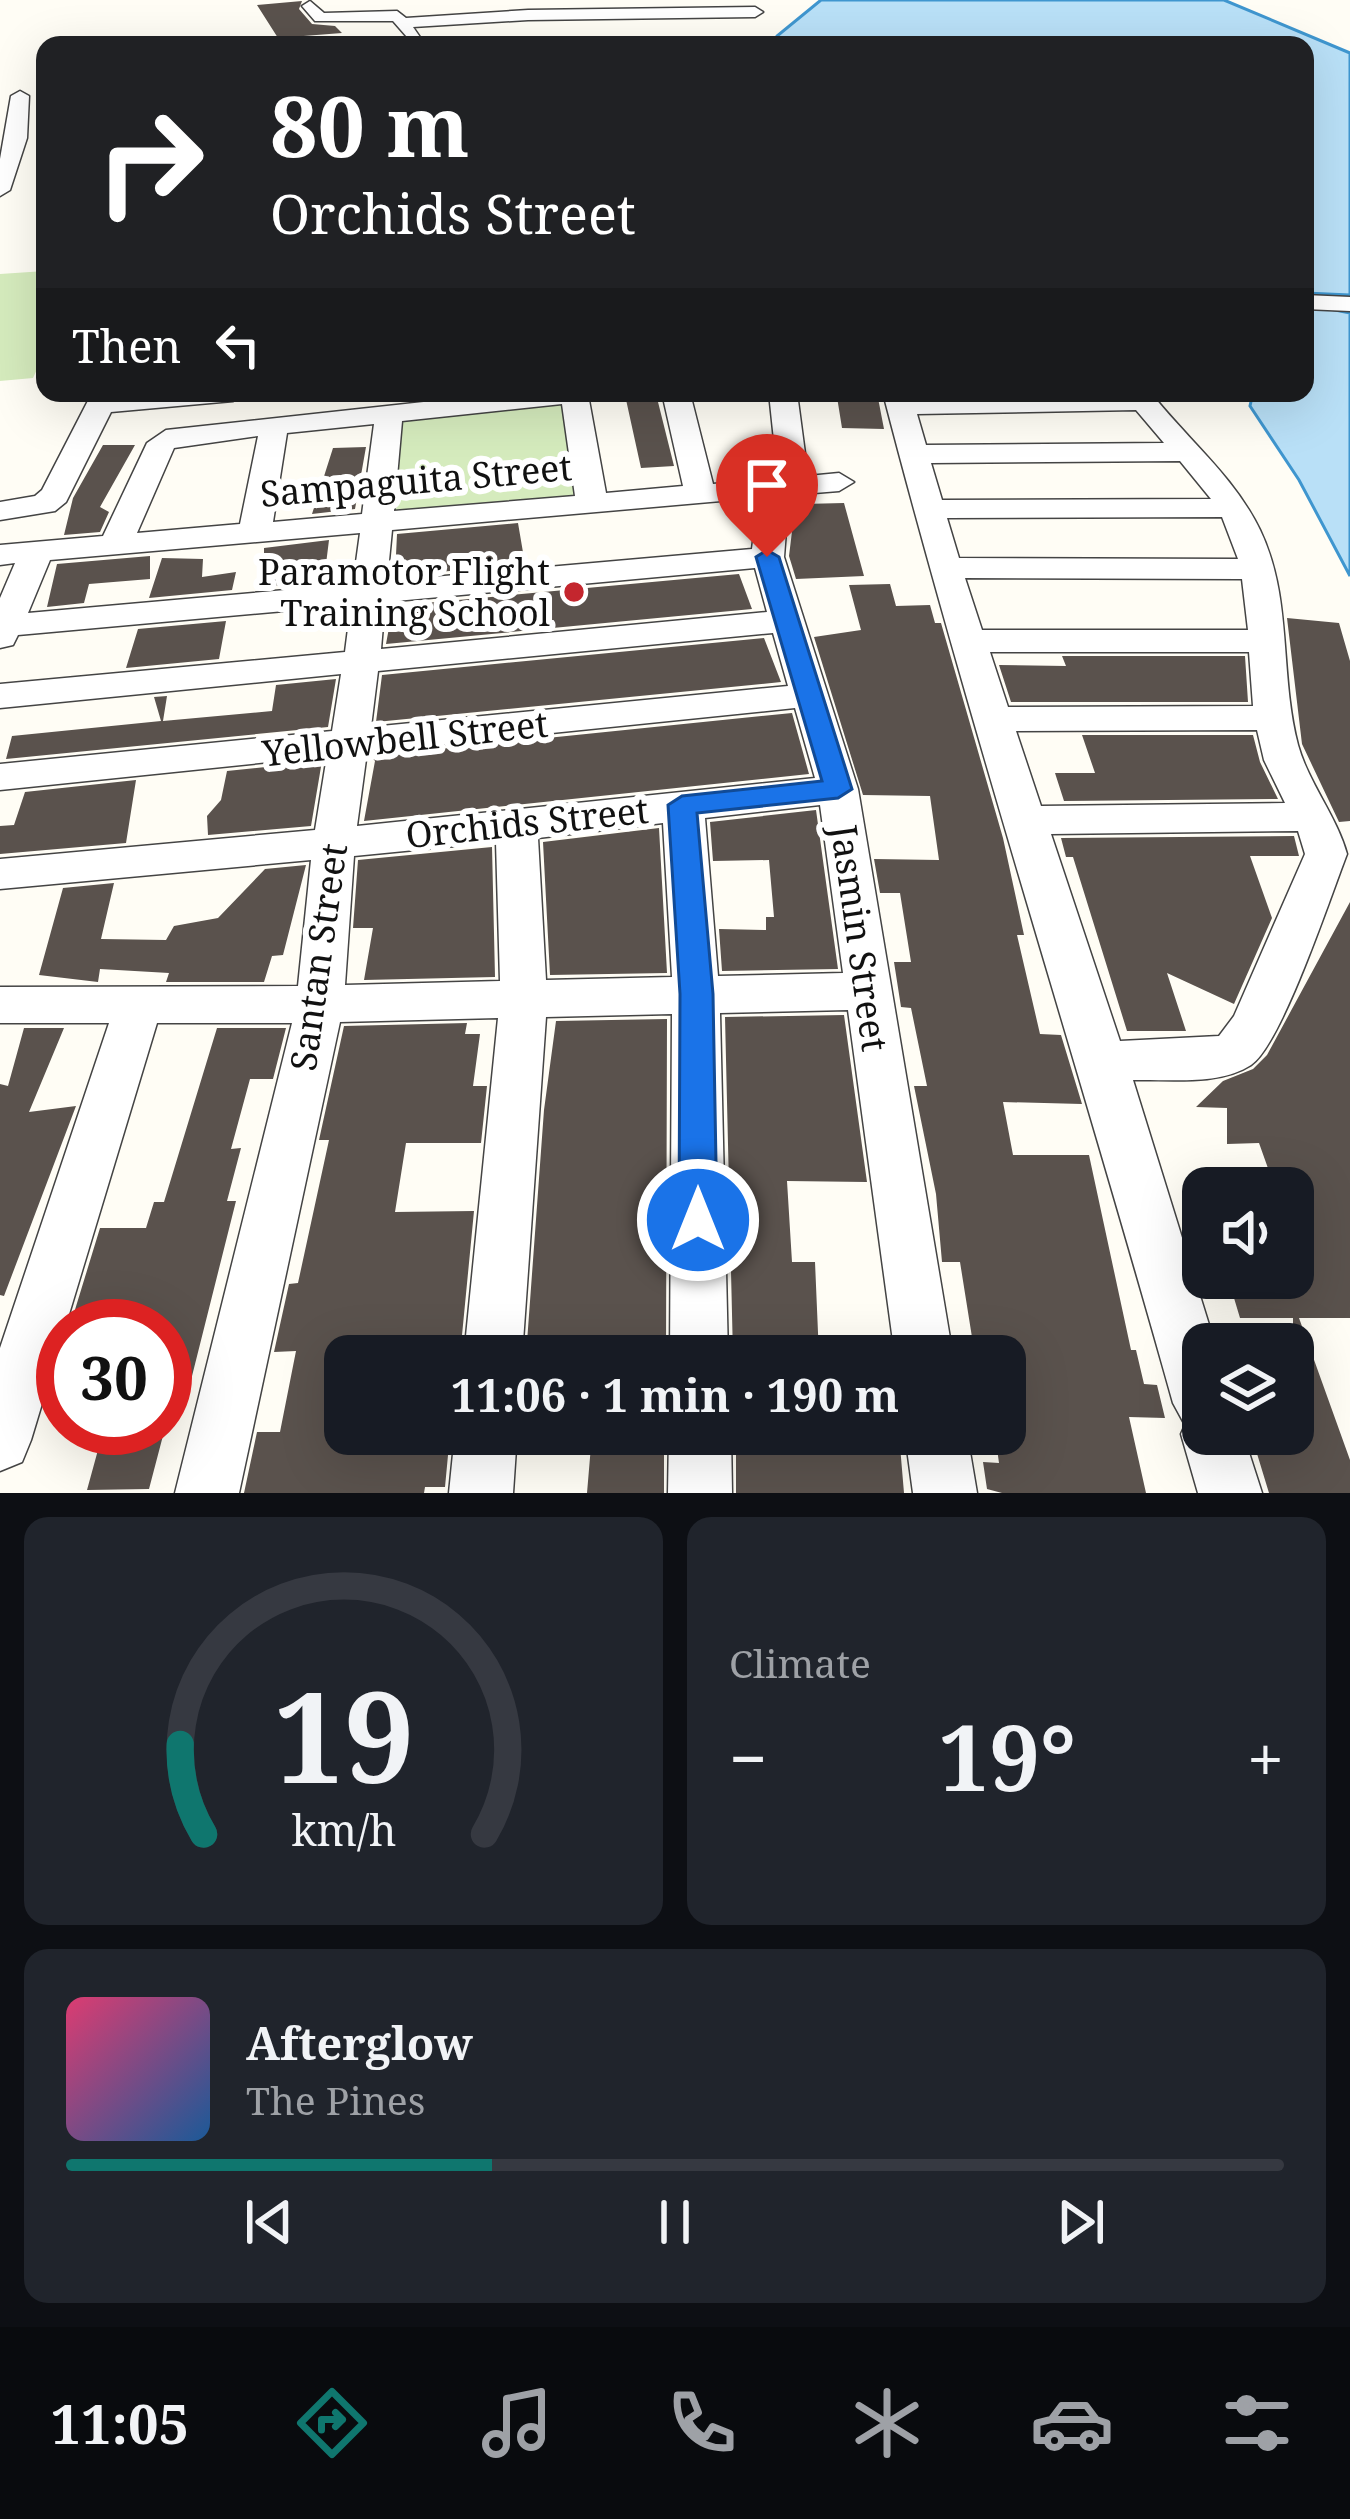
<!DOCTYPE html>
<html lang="en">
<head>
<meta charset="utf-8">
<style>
  body { margin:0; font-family:"Noto Serif",serif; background:#20242c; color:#f1f3f6; height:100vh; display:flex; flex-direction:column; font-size:45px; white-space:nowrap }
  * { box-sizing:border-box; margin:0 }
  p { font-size:39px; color:#9ea1a6 }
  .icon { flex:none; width:66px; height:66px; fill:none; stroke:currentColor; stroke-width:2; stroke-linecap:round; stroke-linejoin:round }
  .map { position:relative; height:1493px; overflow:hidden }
  .sheet { display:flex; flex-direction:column; gap:24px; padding:24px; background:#0d0f14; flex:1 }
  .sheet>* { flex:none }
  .top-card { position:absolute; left:36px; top:36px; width:1278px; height:366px; border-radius:24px; box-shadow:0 12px 48px #0002; background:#202124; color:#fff; overflow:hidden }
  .buttons { position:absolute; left:1182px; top:1167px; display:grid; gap:24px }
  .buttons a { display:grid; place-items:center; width:132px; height:132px; border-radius:24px; background:#171b24; box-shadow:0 12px 48px #0002; font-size:60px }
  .speed { position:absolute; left:36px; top:1299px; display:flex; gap:24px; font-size:60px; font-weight:700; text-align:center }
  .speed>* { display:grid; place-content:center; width:156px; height:156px; border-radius:50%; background:#171b24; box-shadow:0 12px 48px #0002; line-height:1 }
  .speed .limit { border:18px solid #d22; background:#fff; color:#111 }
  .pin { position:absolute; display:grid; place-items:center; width:102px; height:102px; color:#fff; margin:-123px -51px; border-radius:50% 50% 50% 0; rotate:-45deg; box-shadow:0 0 12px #0007 }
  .pin .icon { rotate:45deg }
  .me { position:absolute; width:132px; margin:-66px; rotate:0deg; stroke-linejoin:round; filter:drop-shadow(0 0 9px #0008) }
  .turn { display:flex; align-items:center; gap:42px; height:252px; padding:0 36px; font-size:54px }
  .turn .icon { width:156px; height:156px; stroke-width:2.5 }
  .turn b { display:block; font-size:84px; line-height:102px }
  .then { display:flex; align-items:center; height:114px; padding:0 36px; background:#0003; gap:24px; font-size:45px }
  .big { font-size:90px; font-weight:700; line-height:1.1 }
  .sheet .widget { flex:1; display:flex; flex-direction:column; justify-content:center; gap:18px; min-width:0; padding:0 42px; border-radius:24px; background:#20242c }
  .sheet .dial { align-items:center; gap:0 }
  .dial svg { height:312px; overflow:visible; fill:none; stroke:#363941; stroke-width:7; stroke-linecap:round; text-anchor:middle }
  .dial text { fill:#f1f3f6; stroke:none }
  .song { display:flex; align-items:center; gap:36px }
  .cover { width:144px; height:144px; border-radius:18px; background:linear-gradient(135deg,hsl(340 70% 55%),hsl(210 70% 35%)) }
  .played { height:12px; border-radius:6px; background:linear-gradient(90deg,#0f766e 35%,#363941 35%) }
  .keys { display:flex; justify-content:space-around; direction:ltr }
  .heat { display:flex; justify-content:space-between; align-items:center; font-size:66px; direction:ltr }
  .sheet .tiles { flex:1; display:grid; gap:24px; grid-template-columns:1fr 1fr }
  .widget:last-child { grid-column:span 2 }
  .trip { position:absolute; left:324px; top:1335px; width:702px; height:120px; border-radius:24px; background:#171b24; box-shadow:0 12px 48px #0002; font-weight:700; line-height:120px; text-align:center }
  .dock { display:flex; height:192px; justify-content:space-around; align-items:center; background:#090b0e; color:#9ea1a6 }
  .dock .icon { width:84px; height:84px }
  .dock .selected { color:#0f766e }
  .dock b { font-size:54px; color:#f1f3f6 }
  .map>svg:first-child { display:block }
  .green { fill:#d5ebbd }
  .water { fill:#b9e0f7; stroke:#3f96cf; stroke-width:3 }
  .building { fill:#5a524d }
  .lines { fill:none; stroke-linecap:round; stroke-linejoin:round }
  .street-casing { stroke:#444; stroke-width:3 }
  .street { fill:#fff; fill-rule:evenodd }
  .route { fill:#1a73e8; stroke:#114b97; stroke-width:3 }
  .poi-dot { fill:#c4262e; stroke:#fff; stroke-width:4.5 }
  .labels { text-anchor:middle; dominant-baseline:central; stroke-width:12; stroke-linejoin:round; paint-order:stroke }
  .street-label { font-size:36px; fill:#111; stroke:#fff }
  .poi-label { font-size:36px; fill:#111; stroke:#fff; text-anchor:end }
</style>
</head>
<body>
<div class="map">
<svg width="1350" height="1493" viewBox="0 0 1350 1493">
  <rect width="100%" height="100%" fill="#fffdf5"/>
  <!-- green -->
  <path class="green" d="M45 271V335L41 339 45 352 33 378 0 381V274Z
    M561 402 579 499 393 514 400 419Z"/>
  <!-- water -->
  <path class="water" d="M821 0H1224L1350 53V295L1305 293V45H776L777 36Z
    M1305 304 1350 313V576L1299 480 1250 406 1253 393H1305Z"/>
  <!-- building -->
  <path class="building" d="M302 1 299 9 312 24 335 26 342 33 278 38 257 5Z
    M656 394 674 466 641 468 625 395Z
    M837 397 878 398 884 429 842 428Z
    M103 445H135L100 507 109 512 100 532 64 535 73 498Z
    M366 447 355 509 312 514 333 448Z
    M844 503 864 576 796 579 789 556 794 515 805 514 803 504Z
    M518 523 525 564 395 576 397 534Z
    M329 540 324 580 264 587V548Z
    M150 556V579L89 584 84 603 47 607 57 564Z
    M162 558 203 559 202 577 236 572 232 590 149 598Z
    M739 574 752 609 386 644 393 606Z
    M890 584 896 606 930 605 935 623H941L1003 838 1024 935H1017L1040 1034 1061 1035 1082 1104 1003 1102 1013 1155H1089L1131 1350H1136L1144 1384 1157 1385 1165 1418 1129 1417 1146 1493H1002L987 1489 983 1462 999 1463 995 1434H1005V1356H975L960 1262H942L936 1194 914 1086H927L911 1008 901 1007 894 962H911L900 893H880L874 859 939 860 930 796 863 795 814 637 861 630 849 585Z
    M1287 618 1339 623 1350 661V821L1339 822 1302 744Z
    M226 621 219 659 126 668 138 629Z
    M764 638 781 682 376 722 382 675Z
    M1062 656H1245L1248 702H1011L999 665 1066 666Z
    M336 679 328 727 6 759 12 736 161 721 154 697 167 696 163 721 272 711 276 685Z
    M792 713 809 774 364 821 375 761 371 756Z
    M1082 735H1253L1260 762 1278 799 1064 801 1055 773H1095Z
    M322 761 311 826 208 835 207 816 221 800 227 771Z
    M136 780 126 843 0 854V826L14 825 25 792Z
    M816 810 838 969 722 971 719 929 766 930V917H774L769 860 713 861 710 822Z
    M659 828 667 973 550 975 543 842Z
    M1294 836 1299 856H1250L1272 918 1234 1004 1167 973 1186 1031H1127L1073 857H1066L1061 838Z
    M492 847 495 977 364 980 373 928H353L358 860Z
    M306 865 283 955 272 956 264 982H166L169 973 100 969 98 982 39 975 63 888 114 883 101 939 166 940 174 926 218 918 265 869Z
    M1350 902V1318H1299L1350 1460V1493H1269L1251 1434H1293V1318H1240L1228 1278H1293V1188H1275L1259 1143 1227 1144V1108L1196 1107 1223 1081 1253 1069 1267 1055Z
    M844 1015 867 1182 787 1181 792 1262H815L819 1356H733L725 1017Z
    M667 1019 666 1356H526L544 1110 556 1021Z
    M467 1023 465 1034H480L473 1086H487L481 1143H406L395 1212 474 1211 460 1356H345V1434H450L445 1487H425L424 1493H244L257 1432H280L296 1351 274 1352 289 1284 298 1283 329 1140H319L344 1026Z
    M24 1028H64L29 1112 76 1106 4 1296 0 1295V1084L8 1086Z
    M217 1028H286L273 1079H250L231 1149 241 1148 227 1201H236L189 1388 165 1389V1326H70L100 1228H146L154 1202H164Z
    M104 1428H165L149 1489 87 1490Z
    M592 1434H664V1493H587Z
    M736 1434H899L904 1493H736Z"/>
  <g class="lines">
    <!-- street casing -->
    <g class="street-casing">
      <path id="street" d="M310 1 324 13 397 11 406 18 528 10 755 7 763 12 755 17 528 20 413 27 422 40 414 45 393 21H315L302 6Z
        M20 91 29 96 27 138 10 190 0 196V159L11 96Z
        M1305 295 1350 297V311L1305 309Z
        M92 393H247L233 401 111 412 66 502 55 511 0 520V502L35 496 42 490Z
        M506 393H600L589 400 606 493 683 486 662 393H690L713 484 778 478 769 393H797L808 476 839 473 854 482 839 491 802 494 787 518 784 557 858 789 953 1356H895L848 1010 720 1013 728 1356H670L672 1014 546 1017 522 1356H464L498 1018 340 1022 239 1493H175L292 1023H157L31 1440 22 1462 0 1471V1348L109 1023H0V987L298 986 311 860 0 889V859L315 830 327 756 0 790V764L332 731 341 674 0 708V684L345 652 351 605 18 635 13 645 0 648V598L15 563 0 565V545L103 536 147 443 166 430ZM562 404 575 496 394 511 402 421ZM374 424 362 514 273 522 287 433ZM258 436 240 524 137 533 174 448ZM767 497 756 518 752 549 387 581 392 530ZM360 533 353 584 28 613 50 560ZM755 568 767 612 381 649 385 602ZM773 633 788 686 371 727 378 671ZM795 708 815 778 357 826 367 752ZM820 805 843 973 718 976 705 818ZM663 823 672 977 546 980 538 838ZM496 842 500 981 345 985 354 856Z
        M883 393H911L912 397 1151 393C1187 439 1234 476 1260 530 1293 599 1279 672 1298 745 1309 784 1336 815 1347 854 1331 895 1282 1044 1251 1065 1219 1086 1169 1079 1133 1080L1215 1344H1203V1434H1243L1262 1493H1198L1181 1434 1185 1425 1173 1403C1079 1066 971 732 883 393ZM1136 410 1164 443 926 445 917 414ZM1180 461 1211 499 942 500 931 463ZM1222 517 1238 559 959 558 947 518ZM965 578 1242 579 1248 630H982ZM990 652H1249L1253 706 1008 707ZM1257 730 1264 760 1285 803 1041 806 1016 731ZM1298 831 1305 854 1234 1016 1219 1036 1120 1041 1051 834Z
        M455 1434H517L513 1493H449Z
        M669 1434H731L732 1493H668Z
        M905 1434H967L977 1493H913Z"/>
    </g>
    <!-- street -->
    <use href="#street" class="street"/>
  </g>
  <!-- route -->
  <path class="route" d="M767 550 779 557 852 789 838 798 697 813 713 994 717 1220 712 1232 698 1237 685 1232 679 1220 680 994 668 805 682 796 822 781 756 557Z"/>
  <!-- markers -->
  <circle class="poi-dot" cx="574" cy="592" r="12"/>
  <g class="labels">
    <!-- street labels -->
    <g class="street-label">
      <text transform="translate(416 480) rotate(-5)">Sampaguita Street</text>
      <text transform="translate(405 738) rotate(-6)">Yellowbell Street</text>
      <text transform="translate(527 822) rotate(-6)">Orchids Street</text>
      <text transform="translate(860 938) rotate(82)">Jasmin Street</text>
      <text transform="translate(318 957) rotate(-82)">Santan Street</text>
    </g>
    <!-- poi labels -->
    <g class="poi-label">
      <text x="550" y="571">Paramotor Flight<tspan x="550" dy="41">Training School</tspan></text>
    </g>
  </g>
</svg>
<div class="buttons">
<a><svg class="icon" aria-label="sound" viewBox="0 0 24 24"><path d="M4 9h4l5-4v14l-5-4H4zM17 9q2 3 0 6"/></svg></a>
<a><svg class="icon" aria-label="layers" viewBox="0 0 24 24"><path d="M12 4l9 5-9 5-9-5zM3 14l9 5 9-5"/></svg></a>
</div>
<div class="speed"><div class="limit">30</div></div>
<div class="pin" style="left:767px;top:557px;background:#d93025"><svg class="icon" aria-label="arrive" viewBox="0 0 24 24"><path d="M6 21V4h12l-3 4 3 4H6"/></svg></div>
<svg class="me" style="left:698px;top:1220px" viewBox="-20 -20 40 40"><circle r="17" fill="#1a73e8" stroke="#fff" stroke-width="3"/><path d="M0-11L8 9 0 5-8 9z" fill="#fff"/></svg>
<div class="trip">11:06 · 1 min · 190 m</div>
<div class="top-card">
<div class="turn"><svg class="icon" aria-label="right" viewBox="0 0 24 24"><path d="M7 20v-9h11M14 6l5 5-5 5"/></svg><div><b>80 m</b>Orchids Street</div></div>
<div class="then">Then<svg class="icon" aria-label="left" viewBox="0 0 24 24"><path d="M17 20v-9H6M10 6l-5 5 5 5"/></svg></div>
</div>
</div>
<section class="sheet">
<div class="tiles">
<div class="widget dial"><svg viewBox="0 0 100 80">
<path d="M14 69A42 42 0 1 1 86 69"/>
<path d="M14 69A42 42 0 0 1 8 46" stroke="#0f766e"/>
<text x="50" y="56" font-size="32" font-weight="700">19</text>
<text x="50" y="72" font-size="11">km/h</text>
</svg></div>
<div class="widget"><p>Climate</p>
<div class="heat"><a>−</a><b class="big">19°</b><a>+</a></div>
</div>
<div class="widget">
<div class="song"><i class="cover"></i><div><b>Afterglow</b><p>The Pines</p></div></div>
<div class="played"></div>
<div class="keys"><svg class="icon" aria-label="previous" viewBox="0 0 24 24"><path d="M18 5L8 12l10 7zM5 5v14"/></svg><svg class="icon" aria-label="pause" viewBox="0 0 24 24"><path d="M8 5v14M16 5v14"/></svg><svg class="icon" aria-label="next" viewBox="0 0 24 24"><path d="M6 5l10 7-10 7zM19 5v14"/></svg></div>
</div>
</div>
</section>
<nav class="dock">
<b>11:05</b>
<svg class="icon selected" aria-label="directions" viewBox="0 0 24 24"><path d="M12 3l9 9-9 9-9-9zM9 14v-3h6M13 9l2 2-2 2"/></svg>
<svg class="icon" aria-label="music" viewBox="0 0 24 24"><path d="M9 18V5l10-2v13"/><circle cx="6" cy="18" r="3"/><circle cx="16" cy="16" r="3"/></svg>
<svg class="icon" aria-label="phone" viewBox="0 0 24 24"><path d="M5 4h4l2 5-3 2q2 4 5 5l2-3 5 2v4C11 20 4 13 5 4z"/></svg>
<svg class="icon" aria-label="climate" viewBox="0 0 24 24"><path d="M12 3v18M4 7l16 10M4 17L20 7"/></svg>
<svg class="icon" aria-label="car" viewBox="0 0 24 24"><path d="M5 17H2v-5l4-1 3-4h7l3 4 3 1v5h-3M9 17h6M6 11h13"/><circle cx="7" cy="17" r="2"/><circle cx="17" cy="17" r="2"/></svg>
<svg class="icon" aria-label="filters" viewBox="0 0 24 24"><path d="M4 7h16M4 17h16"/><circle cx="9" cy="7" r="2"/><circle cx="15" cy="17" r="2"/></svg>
</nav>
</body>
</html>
